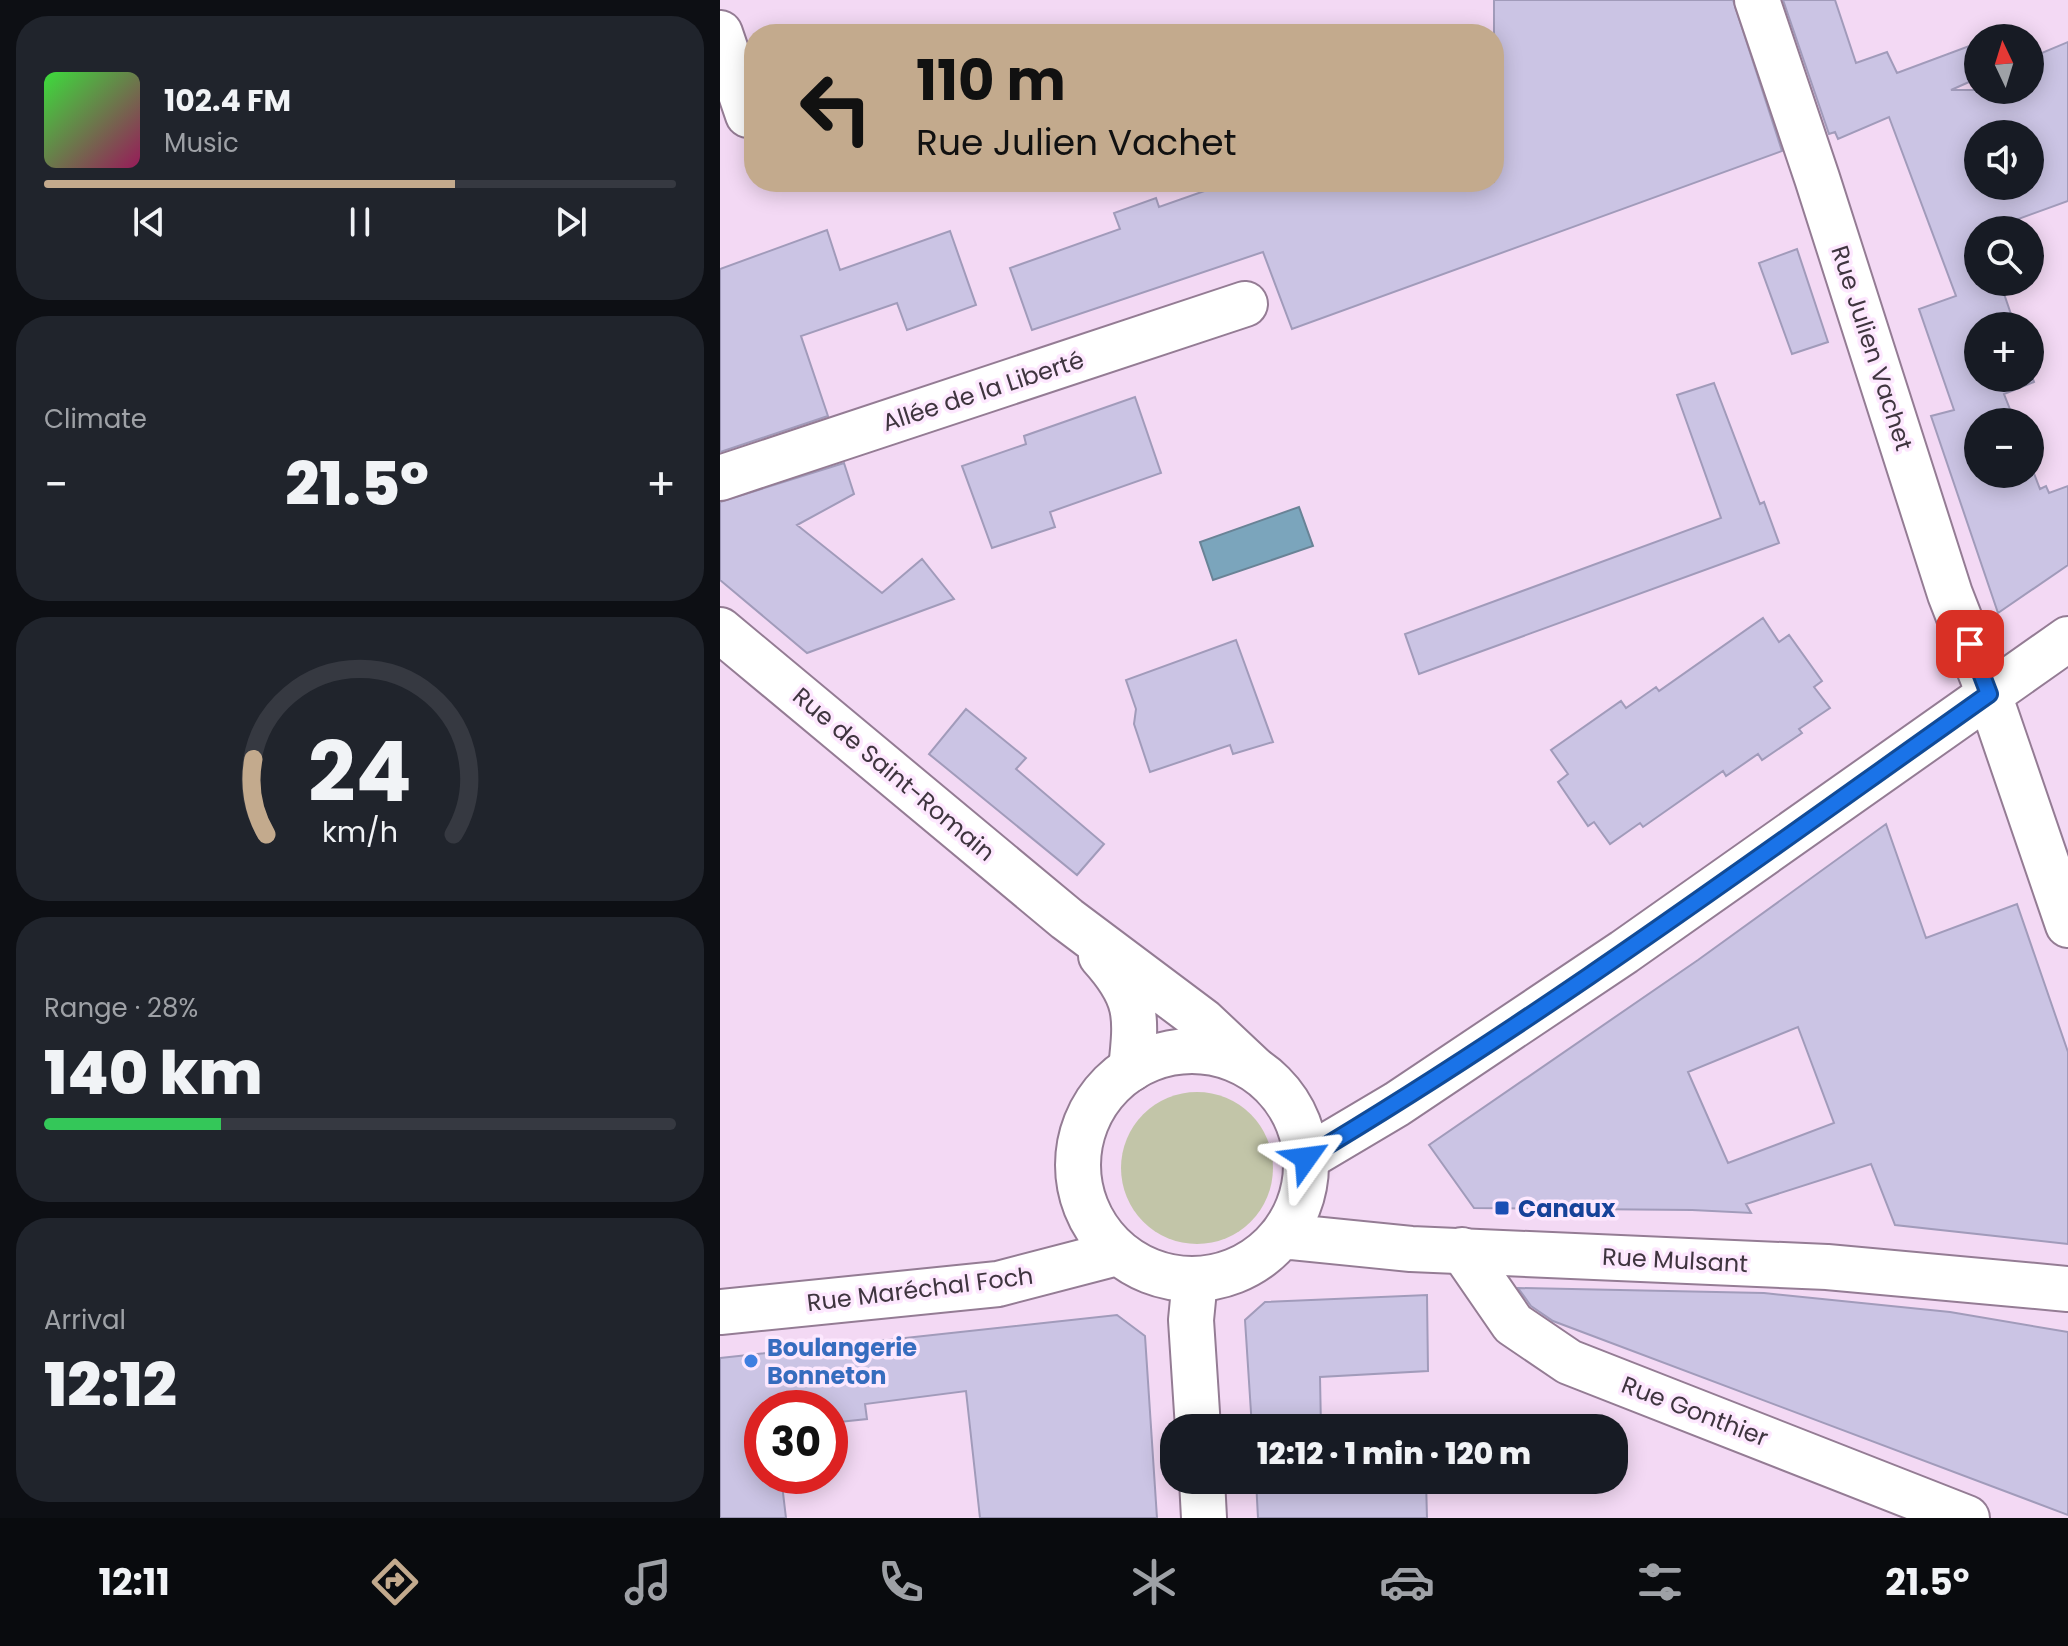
<!DOCTYPE html>
<html lang="en">
<head>
<meta charset="utf-8">
<style>
  body { margin:0; font-family:Poppins,sans-serif; background:#20242c; color:#f1f3f6; height:100vh; display:flex; flex-direction:column; font-size:30px; white-space:nowrap }
  * { box-sizing:border-box; margin:0 }
  p { font-size:26px; color:#9ea1a6 }
  .icon { flex:none; width:44px; height:44px; fill:none; stroke:currentColor; stroke-width:2; stroke-linecap:round; stroke-linejoin:round }
  .map { position:relative; flex:1; overflow:hidden }
  .drawer { display:flex; flex-direction:column; gap:16px; padding:16px; background:#0d0f14; width:720px }
  .drawer>* { flex:none }
  .hud { position:absolute; left:24px; top:24px; width:760px; height:168px; border-radius:32px; box-shadow:0 4px 20px #0003; background:#c3aa8d; color:#111; overflow:hidden }
  .needle { width:52px; rotate:356deg }
  .controls { position:absolute; left:1244px; top:24px; display:grid; gap:16px }
  .controls a { display:grid; place-items:center; width:80px; height:80px; border-radius:50%; background:#171b24; box-shadow:0 4px 20px #0003; font-size:40px }
  .speed { position:absolute; left:24px; top:1390px; display:flex; gap:16px; font-size:40px; font-weight:700; text-align:center }
  .speed>* { display:grid; place-content:center; width:104px; height:104px; border-radius:50%; background:#171b24; box-shadow:0 4px 20px #0003; line-height:1 }
  .speed .limit { border:12px solid #d22; background:#fff; color:#111 }
  .pin { position:absolute; display:grid; place-items:center; width:68px; height:68px; color:#fff; margin:-34px; border-radius:16px; box-shadow:0 4px 12px #0006 }
  .me { position:absolute; width:88px; margin:-44px; rotate:59deg; stroke-linejoin:round; filter:drop-shadow(0 0 6px #0008) }
  .turn { display:flex; align-items:center; gap:28px; height:168px; padding:0 40px; font-size:36px }
  .turn .icon { width:104px; height:104px; stroke-width:2.5 }
  .turn b { display:block; font-size:56px; line-height:68px }
  .big { font-size:60px; font-weight:800; line-height:1.1 }
  .drawer .tile { flex:1; display:flex; flex-direction:column; justify-content:center; gap:12px; min-width:0; padding:0 28px; border-radius:32px; background:#20242c }
  .drawer .dial { align-items:center; gap:0 }
  .dial svg { height:208px; overflow:visible; fill:none; stroke:#363941; stroke-width:7; stroke-linecap:round; text-anchor:middle }
  .dial text { fill:#f1f3f6; stroke:none }
  .song { display:flex; align-items:center; gap:24px }
  .cover { width:96px; height:96px; border-radius:12px; background:linear-gradient(135deg,hsl(120 70% 55%),hsl(330 70% 35%)) }
  .played { height:8px; border-radius:4px; background:linear-gradient(90deg,#c3aa8d 65%,#363941 65%) }
  .keys { display:flex; justify-content:space-around; direction:ltr }
  .heat { display:flex; justify-content:space-between; align-items:center; font-size:44px; direction:ltr }
  .charge { height:12px; border-radius:6px; background:linear-gradient(90deg,#34c759 28%,#363941 0) }
  .trip { position:absolute; left:440px; top:1414px; width:468px; height:80px; border-radius:32px; background:#171b24; box-shadow:0 4px 20px #0003; font-weight:800; line-height:80px; text-align:center }
  .tab-bar { display:flex; height:128px; justify-content:space-around; align-items:center; background:#090b0e; color:#9ea1a6 }
  .tab-bar .icon { width:56px; height:56px }
  .tab-bar .current { color:#c3aa8d }
  .tab-bar b { font-size:36px; color:#f1f3f6 }
  main { display:flex; flex:1; min-height:0 }
  .map>svg:first-child { display:block }
  .green { fill:#c2c5a8 }
  .water { fill:#7ba5bc; stroke:#698396; stroke-width:2 }
  .building { fill:#cbc4e4; stroke:#a19bba; stroke-width:2; fill-rule:evenodd }
  .lines { fill:none; stroke-linecap:round; stroke-linejoin:round }
  .minor-casing { stroke:#947c94; stroke-width:48 }
  .major-casing { stroke:#947c94; stroke-width:48 }
  .minor { stroke:#fff; stroke-width:44 }
  .major { stroke:#fff; stroke-width:44 }
  .route-casing { stroke:#114b97; stroke-width:20 }
  .route { stroke:#1a73e8; stroke-width:14 }
  .transit-dot { fill:#1a4fb4; stroke:#fde8fe; stroke-width:3 }
  .shop-dot { fill:#3f7fe0; stroke:#fde8fe; stroke-width:3 }
  .labels { text-anchor:middle; dominant-baseline:central; stroke-width:7; stroke-linejoin:round; paint-order:stroke }
  .street-label { font-size:24px; fill:#3f353f; stroke:#fde8fe }
  .transit-label { font-size:24px; font-weight:bold; fill:#164399; stroke:#fde8fe; text-anchor:start }
  .shop-label { font-size:24px; font-weight:bold; fill:#366cbe; stroke:#fde8fe; text-anchor:start }
</style>
</head>
<body>
<main>
<section class="drawer">
<div class="tile">
<div class="song"><i class="cover"></i><div><b>102.4 FM</b><p>Music</p></div></div>
<div class="played"></div>
<div class="keys"><svg class="icon" aria-label="previous" viewBox="0 0 24 24"><path d="M18 5L8 12l10 7zM5 5v14"/></svg><svg class="icon" aria-label="pause" viewBox="0 0 24 24"><path d="M8 5v14M16 5v14"/></svg><svg class="icon" aria-label="next" viewBox="0 0 24 24"><path d="M6 5l10 7-10 7zM19 5v14"/></svg></div>
</div>
<div class="tile"><p>Climate</p>
<div class="heat"><a>−</a><b class="big">21.5°</b><a>+</a></div>
</div>
<div class="tile dial"><svg viewBox="0 0 100 80">
<path d="M14 69A42 42 0 1 1 86 69"/>
<path d="M14 69A42 42 0 0 1 9 40" stroke="#c3aa8d"/>
<text x="50" y="56" font-size="32" font-weight="700">24</text>
<text x="50" y="72" font-size="11">km/h</text>
</svg></div>
<div class="tile"><p>Range · 28%</p><b class="big">140 km</b><div class="charge"></div></div>
<div class="tile"><p>Arrival</p><b class="big">12:12</b></div>
</section>
<div class="map">
<svg width="1348" height="1518" viewBox="0 0 1348 1518">
  <rect width="100%" height="100%" fill="#f3d9f4"/>
  <!-- green -->
  <path class="green" d="M401 1168a76 76 0 1 1 152 0a76 76 0 1 1-152 0Z"/>
  <!-- water -->
  <path class="water" d="M579 507 593 546 493 580 480 542Z"/>
  <!-- building -->
  <path class="building" d="M774 0H1013L1062 151 572 329 543 252 312 330 290 268 400 229 394 213 436 198 439 207 510 182H774Z
    M1063 0H1115L1136 63 1167 52 1177 73 1252 45 1258 59V78L1231 90H1310V58L1348 42V201L1290 222 1293 230H1258V282H1280L1295 326H1258V378H1310V371L1314 382 1284 394 1295 422H1258V474H1310V463L1320 489 1326 486 1329 493 1348 486V565L1278 613 1211 416 1234 410 1199 309 1236 296 1169 117 1118 139 1115 132 1109 134ZM1258 134H1310V186H1258Z
    M107 230 120 270 230 231 256 305 187 330 177 303 81 336 108 416 0 452V269Z
    M1077 249 1108 342 1072 354 1039 263Z
    M994 383 1040 504 1044 502 1059 543 699 674 685 634 1001 518 957 395Z
    M415 397 441 473 330 512 335 527 272 548 242 466 306 444 304 436Z
    M124 463 134 494 77 525 162 593 202 559 234 599 87 653 0 580V502Z
    M1043 618 1059 642 1069 635 1102 681 1094 687 1110 708 1079 729 1082 733 1042 760 1038 754 1006 776 1003 771 923 827 920 823 890 844 874 822 868 826 838 782 848 774 831 750 901 701 906 708 936 687 939 691Z
    M516 640 553 742 513 754 510 745 430 772 414 724 416 709 406 680Z
    M246 709 306 758 296 769 384 844 357 875 209 754Z
    M1166 824 1206 938 1297 904 1348 1052V1244L1175 1225 1151 1164 1026 1204 1031 1213 972 1210 754 1208 709 1145 978 960ZM1078 1027 1114 1123 1008 1163 968 1072Z
    M798 1288 1044 1293 1230 1312 1348 1332V1515L833 1321 811 1306Z
    M707 1295 708 1371 600 1377 601 1428H532L525 1320 545 1302Z
    M397 1315 425 1336 437 1518H260L246 1391 145 1404 147 1419 110 1423V1408H42V1476H61L66 1518H0V1358Z
    M536 1480H706L707 1518H538Z"/>
  <g class="lines">
    <!-- minor casing -->
    <g class="minor-casing">
      <path id="minor" d="M1037 0 1097 178 1230 594 1269 694 1348 925
        M0 33 28 115
        M0 478 525 304
        M0 630 347 919 483 1021 533 1068
        M381 956C418 997 417 1015 411 1069
        M586 1158 677 1104 904 952 1348 639
        M742 1250 793 1324 849 1362 1247 1518
        M475 1279 471 1320 478 1428
        M482 1480 484 1518"/>
    </g>
    <!-- major casing -->
    <g class="major-casing">
      <path id="major" d="M358 1165a114 114 0 1 1 228 0a114 114 0 1 1-228 0Z
        M562 1236 691 1249 1107 1267 1348 1289
        M0 1312 278 1284 397 1253"/>
    </g>
    <!-- minor -->
    <use href="#minor" class="minor"/>
    <!-- major -->
    <use href="#major" class="major"/>
  </g>
  <g class="lines">
    <!-- route casing -->
    <g class="route-casing">
      <path id="route" d="M586 1158C823 1017 1044 853 1269 694L1250 644"/>
    </g>
    <!-- route -->
    <use href="#route" class="route"/>
  </g>
  <!-- markers -->
  <rect class="transit-dot" x="774" y="1200" width="16" height="16" rx="4"/>
  <circle class="shop-dot" cx="31" cy="1361" r="8"/>
  <g class="labels">
    <!-- street labels -->
    <g class="street-label">
      <text transform="translate(1152 348) rotate(72)">Rue Julien Vachet</text>
      <text transform="translate(263 391) rotate(-18)">Allée de la Liberté</text>
      <text transform="translate(174 774) rotate(40)">Rue de Saint-Romain</text>
      <text transform="translate(955 1260) rotate(3)">Rue Mulsant</text>
      <text transform="translate(200 1289) rotate(-7)">Rue Maréchal Foch</text>
      <text transform="translate(975 1411) rotate(21)">Rue Gonthier</text>
    </g>
    <!-- transit labels -->
    <g class="transit-label">
      <text x="798" y="1208">Canaux</text>
    </g>
    <!-- shop labels -->
    <g class="shop-label">
      <text x="47" y="1347">Boulangerie<tspan x="47" dy="28">Bonneton</tspan></text>
    </g>
  </g>
</svg>
<div class="controls">
<a><svg class="needle" viewBox="-14 -14 28 28"><path d="M0-13l5 13h-10z" fill="#e53935"/><path d="M0 13l5-13h-10z" fill="#9ea1a6"/></svg></a>
<a><svg class="icon" aria-label="sound" viewBox="0 0 24 24"><path d="M4 9h4l5-4v14l-5-4H4zM17 9q2 3 0 6"/></svg></a>
<a><svg class="icon" aria-label="search" viewBox="0 0 24 24"><circle cx="10" cy="10" r="6"/><path d="M15 15l6 6"/></svg></a>
<a>+</a>
<a>−</a>
</div>
<div class="speed"><div class="limit">30</div></div>
<div class="pin" style="left:1250px;top:644px;background:#d93025"><svg class="icon" aria-label="arrive" viewBox="0 0 24 24"><path d="M6 21V4h12l-3 4 3 4H6"/></svg></div>
<svg class="me" style="left:586px;top:1158px" viewBox="-20 -20 40 40"><path d="M0-17L14 15 0 8-14 15z" fill="#1a73e8" stroke="#fff" stroke-width="4"/></svg>
<div class="trip">12:12 · 1 min · 120 m</div>
<div class="hud">
<div class="turn"><svg class="icon" aria-label="left" viewBox="0 0 24 24"><path d="M17 20v-9H6M10 6l-5 5 5 5"/></svg><div><b>110 m</b>Rue Julien Vachet</div></div>
</div>
</div>
</main>
<nav class="tab-bar">
<b>12:11</b>
<svg class="icon current" aria-label="directions" viewBox="0 0 24 24"><path d="M12 3l9 9-9 9-9-9zM9 14v-3h6M13 9l2 2-2 2"/></svg>
<svg class="icon" aria-label="music" viewBox="0 0 24 24"><path d="M9 18V5l10-2v13"/><circle cx="6" cy="18" r="3"/><circle cx="16" cy="16" r="3"/></svg>
<svg class="icon" aria-label="phone" viewBox="0 0 24 24"><path d="M5 4h4l2 5-3 2q2 4 5 5l2-3 5 2v4C11 20 4 13 5 4z"/></svg>
<svg class="icon" aria-label="climate" viewBox="0 0 24 24"><path d="M12 3v18M4 7l16 10M4 17L20 7"/></svg>
<svg class="icon" aria-label="car" viewBox="0 0 24 24"><path d="M5 17H2v-5l4-1 3-4h7l3 4 3 1v5h-3M9 17h6M6 11h13"/><circle cx="7" cy="17" r="2"/><circle cx="17" cy="17" r="2"/></svg>
<svg class="icon" aria-label="filters" viewBox="0 0 24 24"><path d="M4 7h16M4 17h16"/><circle cx="9" cy="7" r="2"/><circle cx="15" cy="17" r="2"/></svg>
<b>21.5°</b>
</nav>
</body>
</html>
